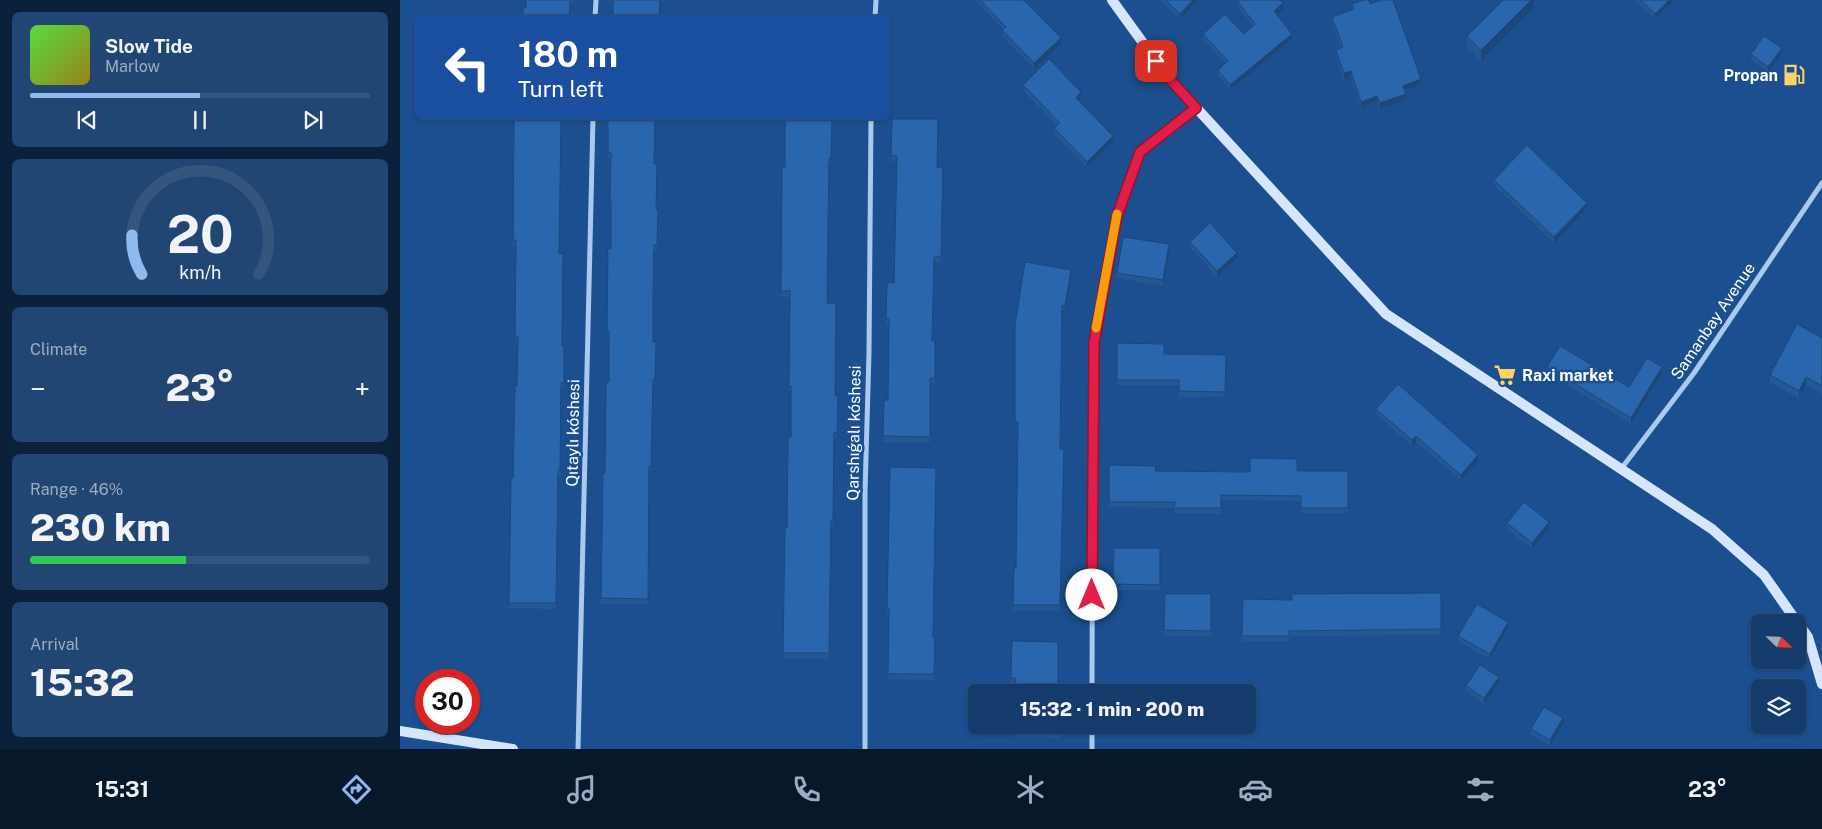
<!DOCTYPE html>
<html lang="en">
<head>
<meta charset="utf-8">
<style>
  body { margin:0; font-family:"Public Sans",sans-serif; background:#214673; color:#f1f3f6; height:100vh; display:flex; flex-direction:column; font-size:19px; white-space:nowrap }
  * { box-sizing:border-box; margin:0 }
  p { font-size:16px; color:#9dadc1 }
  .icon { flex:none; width:28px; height:28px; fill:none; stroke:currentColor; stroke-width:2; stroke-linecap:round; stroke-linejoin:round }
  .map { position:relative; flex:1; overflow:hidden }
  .side { display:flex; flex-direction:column; gap:12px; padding:12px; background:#0b203b; width:400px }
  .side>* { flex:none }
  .hud { position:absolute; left:15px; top:15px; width:475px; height:105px; border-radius:8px; box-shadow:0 1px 4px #0004,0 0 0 1px #33557e; background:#1a4fa0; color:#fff; overflow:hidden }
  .needle { width:32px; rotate:113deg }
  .controls { position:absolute; left:1351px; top:614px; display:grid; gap:10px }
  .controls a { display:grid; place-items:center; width:55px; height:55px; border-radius:8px; background:#143b6b; box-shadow:0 1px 4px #0004,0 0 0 1px #33557e; font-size:25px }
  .speed { position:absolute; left:15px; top:669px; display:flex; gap:10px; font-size:25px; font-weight:700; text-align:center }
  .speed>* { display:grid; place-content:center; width:65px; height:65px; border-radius:50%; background:#143b6b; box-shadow:0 1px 4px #0004,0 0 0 1px #33557e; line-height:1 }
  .speed .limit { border:8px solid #d22; background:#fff; color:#111 }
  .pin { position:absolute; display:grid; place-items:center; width:42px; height:42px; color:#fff; margin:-21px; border-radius:10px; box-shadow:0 2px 8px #0006 }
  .me { position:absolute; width:55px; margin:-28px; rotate:0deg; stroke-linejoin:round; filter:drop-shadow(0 0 4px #0008) }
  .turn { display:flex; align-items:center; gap:18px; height:105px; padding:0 20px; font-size:22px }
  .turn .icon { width:65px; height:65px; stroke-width:2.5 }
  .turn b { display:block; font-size:35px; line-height:42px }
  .big { font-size:38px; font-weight:800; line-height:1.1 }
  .side .widget { flex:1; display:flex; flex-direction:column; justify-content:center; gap:8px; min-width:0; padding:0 18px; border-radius:8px; background:#214673 }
  .side .dial { align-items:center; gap:0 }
  .dial svg { height:130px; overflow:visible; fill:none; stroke:#33557e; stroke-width:7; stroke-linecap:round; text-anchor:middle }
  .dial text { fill:#f1f3f6; stroke:none }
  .song { display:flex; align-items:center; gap:15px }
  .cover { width:60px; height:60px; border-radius:8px; background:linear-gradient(135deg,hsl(110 70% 55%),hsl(50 70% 35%)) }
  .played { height:5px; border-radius:2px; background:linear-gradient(90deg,#90b9f0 50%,#33557e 50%) }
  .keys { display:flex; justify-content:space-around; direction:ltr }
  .heat { display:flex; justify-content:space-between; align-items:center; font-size:28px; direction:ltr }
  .charge { height:8px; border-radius:4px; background:linear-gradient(90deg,#34c759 46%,#33557e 0) }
  .trip { position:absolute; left:568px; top:684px; width:288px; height:50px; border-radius:8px; background:#143b6b; box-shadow:0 1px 4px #0004,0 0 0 1px #33557e; font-weight:800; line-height:50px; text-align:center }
  .dock { display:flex; height:80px; justify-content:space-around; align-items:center; background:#08182b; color:#9dadc1 }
  .dock .icon { width:35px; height:35px }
  .dock .active { color:#90b9f0 }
  .dock b { font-size:22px; color:#f1f3f6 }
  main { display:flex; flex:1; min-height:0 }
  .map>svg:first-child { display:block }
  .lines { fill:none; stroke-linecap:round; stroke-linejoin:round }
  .street { stroke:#a9c9ee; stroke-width:5 }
  .secondary { stroke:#d6e6fa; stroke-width:10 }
  .wall { fill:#245895 }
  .shaded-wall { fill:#1d4779 }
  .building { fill:#2a66ad; stroke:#1d4779 }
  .route-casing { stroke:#92132f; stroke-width:12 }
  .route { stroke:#e11d48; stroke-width:9 }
  .slow { stroke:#f59e0b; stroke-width:9 }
  .labels { text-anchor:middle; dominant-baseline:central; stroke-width:5; stroke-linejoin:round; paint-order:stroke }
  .poi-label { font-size:16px; font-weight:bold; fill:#fff; stroke:#1b4f8f; text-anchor:end }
  .street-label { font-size:16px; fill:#fff; stroke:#1b4f8f }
</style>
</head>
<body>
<main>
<section class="side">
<div class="widget">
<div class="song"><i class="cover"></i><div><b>Slow Tide</b><p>Marlow</p></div></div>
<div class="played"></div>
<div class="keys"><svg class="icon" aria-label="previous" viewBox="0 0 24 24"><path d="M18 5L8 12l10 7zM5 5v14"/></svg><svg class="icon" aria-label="pause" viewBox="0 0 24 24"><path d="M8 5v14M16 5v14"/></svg><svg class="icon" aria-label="next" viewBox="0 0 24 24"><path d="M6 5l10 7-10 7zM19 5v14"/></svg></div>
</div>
<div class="widget dial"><svg viewBox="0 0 100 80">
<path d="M14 69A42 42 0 1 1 86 69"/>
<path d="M14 69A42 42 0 0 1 8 45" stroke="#90b9f0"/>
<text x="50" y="56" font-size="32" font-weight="700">20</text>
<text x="50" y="72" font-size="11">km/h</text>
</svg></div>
<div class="widget"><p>Climate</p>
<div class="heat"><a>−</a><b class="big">23°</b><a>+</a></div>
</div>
<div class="widget"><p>Range · 46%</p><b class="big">230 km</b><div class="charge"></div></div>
<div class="widget"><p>Arrival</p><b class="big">15:32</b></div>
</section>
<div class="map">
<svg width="1422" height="749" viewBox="0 0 1422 749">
  <rect width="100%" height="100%" fill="#1b4f8f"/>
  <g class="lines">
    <!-- street -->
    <path class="street" d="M195 18 196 0
      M475 18 476 0
      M1221 469 1294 373 1422 183
      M692 692 693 343 717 216 740 152 797 108
      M178 749 193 118
      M465 749V492L469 353 471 118
      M692 749V725"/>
    <!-- secondary -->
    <path class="secondary" d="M712 0 767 76 986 314 1312 529 1364 575 1397 622
      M1398 623 1408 637 1422 684
      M0 731 113 749"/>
  </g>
  <!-- wall -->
  <path class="wall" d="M126 0H173V3L126 8Z
    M575 0H624L661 44 634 69 602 35 603 29Z
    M760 0H799L780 19Z
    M1134 0V8L1081 61 1067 47V36Z
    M1235 0H1274L1255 19Z
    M838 2 883 9 877 14 892 39 830 90 818 75V70L825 63 803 39V34H844L853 26 838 7Z
    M952 4H970L1021 84 1004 91 1006 100 980 109 977 101 961 107 951 77 944 79 936 55V50L941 48 932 23V17L952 10Z
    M1351 54H1382L1368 72 1351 60Z
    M623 85 681 98 679 100 713 142 687 167 654 134V128L657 126 623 90Z
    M114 118 159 254 162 346 164 352V389H161L160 476H158L156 609 109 608 111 478H113L117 386 118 341H115L116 246H113Z
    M208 118 254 164 257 209H258L257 251H254L253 342H256L255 384H253L251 471H249L248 604H201L203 473H205L209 382V337H207L211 249V205H210L211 158H208Z
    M432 118 431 164H429L427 303 435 396 438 402 437 439 434 438 433 526H431L429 659 383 658 385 528H387L391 437V391H389L390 297H381L382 167H385Z
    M492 119 537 167 543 168 541 262H534L532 341H535V383H530V442H483L484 400H488L489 325H486L487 282 494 283 497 161H491Z
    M1094 180 1187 208 1154 243 1094 185Z
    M790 242 837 258 817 277 790 247Z
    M769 250 763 286 717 278V273Z
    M671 275 665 311H662L660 611 613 610 614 568H616L618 428H615V325Z
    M1422 338V394L1406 385 1399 398 1370 383V375Z
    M717 343 764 354 826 355 825 397H779V386L717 385Z
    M1147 367 1229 387 1262 373 1231 424 1147 372Z
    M976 409 1078 461 1061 480 1016 442 1012 446 976 414Z
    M709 465 755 471 850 472 897 471H948V513H901V501L821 500V514L774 513V508L709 507Z
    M490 467 533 638H535L534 680 488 679 489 614H487Z
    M1107 523 1149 528 1132 549 1107 529Z
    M714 548H760V590H713Z
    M1041 593V635L889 636V642L842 641 843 599 892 600Z
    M765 594H811V636H764Z
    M1108 627 1090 659 1058 641V636Z
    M612 641 658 642 615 683H611Z
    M1099 683 1084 704 1066 691V686Z
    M1163 724 1150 746 1131 735V729Z
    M615 725H661V738L615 737Z"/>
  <!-- shaded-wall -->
  <path class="shaded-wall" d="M793 0H799L780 19V14Z
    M1131 0H1134V8L1081 61V50Z
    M1269 0H1274L1255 19V14Z
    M883 3V9L874 17V11Z
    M892 34V39L830 90V85Z
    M661 38V44L634 69V63Z
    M1382 48V54L1368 72V67Z
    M951 71V77L944 79V73Z
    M1021 79V84L1003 91V86Z
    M681 92V98L676 103V98Z
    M1006 94V100L980 109V103Z
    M977 96V101L961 107V102Z
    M713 136V142L687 167V162Z
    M1187 203V208L1154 243V237Z
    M769 244V250L763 286V280Z
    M837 253V258L817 277V271Z
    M671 270V275L665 311V306Z
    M1262 367V373L1231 424V418Z
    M1406 377V385L1399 398V391Z
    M1016 436V442L1012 446V440Z
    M1078 455V461L1061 480V475Z
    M1149 522V528L1132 549V543Z
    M1108 622V627L1090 659V654Z
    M1099 677V683L1084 704V698Z
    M1163 718V724L1150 746V740Z"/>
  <!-- building -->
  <path class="building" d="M126 0H170L169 18H123V8H126Z
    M213 0H260L259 18H213Z
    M580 0H624L661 38 634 63 602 30 606 27Z
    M766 0H793L780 14Z
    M840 0H880L883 3 874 11 892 34 830 85 818 70 828 61 803 34 825 14 844 34 855 24 838 2Z
    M964 0H969L970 4 982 0H993L1021 79 1003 86 1006 94 980 103 977 96 961 102 951 71 944 73 936 50 943 47 932 17 954 9 952 4Z
    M1103 0H1131L1081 50 1067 36Z
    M1241 0H1269L1255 14Z
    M1364 36 1382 48 1368 67 1351 54Z
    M649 59 681 92 676 98 713 136 687 162 654 128 660 123 623 85Z
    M114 118H161L159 254H163L162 346H164V383H161L160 470H158L156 603H109L111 478H113L115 386H117L118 336H115L116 240H113Z
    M208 118H255L254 164H257L256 209H258L257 245H254L253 295V342H256L255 379H253L251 466H249L248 599 201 598 203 473H205L206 382H209V331H207L208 248 211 249V200H210L211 153H208Z
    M385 118H432L431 159H429L427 303 436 304 435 396H438L437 433H434L433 520H431L429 653H383L385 528H387L388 437H391V386H389L390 291H381L382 167H385Z
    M492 119H538L537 167 543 168 541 257H534L532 341H535V378H530V437L483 436 484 400H488L489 319H486L487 282 494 283 497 156 491 155Z
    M1127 145 1187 203 1154 237 1094 180Z
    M810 223 837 253 817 271 790 242Z
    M723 237 769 244 763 280 717 273Z
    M625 262 671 270 665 306 662 305 660 449 664 450 660 605H613L614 568H616L618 422H615V325Z
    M1397 324 1422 338V386L1406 377 1399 391 1370 375Z
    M717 343 764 344V354L826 355 825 392 779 391V380H717Z
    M1160 346 1229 387 1247 358 1262 367 1231 418 1147 367Z
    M998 384 1078 455 1061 475 1016 436 1012 440 976 409Z
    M850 458 897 459V471H948V508H901V496L821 495V508H774L775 502H709V465L756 466 755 471 850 472Z
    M490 467 536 468 533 638H535L534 674H488L489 608H487Z
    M1124 502 1149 522 1132 543 1107 523Z
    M714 548H760V585L713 584Z
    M1041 593V629L889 631V636H842L843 599 892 600V594Z
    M765 594H811V631L764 630Z
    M1077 604 1108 622 1090 654 1058 636Z
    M612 641 658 642V692H615L616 678H611Z
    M1080 665 1099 677 1084 698 1066 686Z
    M1144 707 1163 718 1150 740 1131 729Z
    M615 725H661V732H615Z"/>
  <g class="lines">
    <!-- route casing -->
    <g class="route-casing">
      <path id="route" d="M692 595 694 343 717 216 740 152 796 108 767 76 756 61"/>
    </g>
    <!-- route -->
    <use href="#route" class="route"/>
    <!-- slow -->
    <path class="slow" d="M696 328 717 214"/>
  </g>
  <!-- icons -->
  <defs>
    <g id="fuel-bare" transform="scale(1.725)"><path d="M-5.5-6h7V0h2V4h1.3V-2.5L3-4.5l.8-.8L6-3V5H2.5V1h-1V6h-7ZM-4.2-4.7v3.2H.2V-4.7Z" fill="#ffd166" stroke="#1b4f8f" stroke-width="2.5" paint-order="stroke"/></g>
    <g id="supermarket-bare" transform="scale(1.725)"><path d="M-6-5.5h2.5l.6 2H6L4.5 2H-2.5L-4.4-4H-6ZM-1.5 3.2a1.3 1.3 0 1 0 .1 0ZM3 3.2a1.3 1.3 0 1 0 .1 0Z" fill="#ffd166" stroke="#1b4f8f" stroke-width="2.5" paint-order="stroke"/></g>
  </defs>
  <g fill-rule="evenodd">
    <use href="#fuel-bare" x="1394" y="75"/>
    <use href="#supermarket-bare" x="1105" y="375"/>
  </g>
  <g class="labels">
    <!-- poi labels -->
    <g class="poi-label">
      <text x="1378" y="75">Propan</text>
      <text x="1122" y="375" text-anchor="start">Raxi market</text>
    </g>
    <!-- street labels -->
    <g class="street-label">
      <text transform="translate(1313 321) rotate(-56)">Samanbay Avenue</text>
      <text transform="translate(173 433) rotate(-89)">Qıtaylı kóshesi</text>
      <text transform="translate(454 433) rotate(-89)">Qarshıǵalı kóshesi</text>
    </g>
  </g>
</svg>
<div class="controls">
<a><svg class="needle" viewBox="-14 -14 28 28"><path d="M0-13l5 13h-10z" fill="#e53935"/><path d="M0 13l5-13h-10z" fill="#9dadc1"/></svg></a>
<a><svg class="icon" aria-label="layers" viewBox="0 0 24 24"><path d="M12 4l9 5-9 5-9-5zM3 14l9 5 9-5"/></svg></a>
</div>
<div class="speed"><div class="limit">30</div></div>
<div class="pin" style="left:756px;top:61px;background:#d93025"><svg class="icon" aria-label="arrive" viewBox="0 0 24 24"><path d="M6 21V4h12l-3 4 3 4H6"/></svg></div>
<svg class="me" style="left:692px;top:595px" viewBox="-20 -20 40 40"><circle r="19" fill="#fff"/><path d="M0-13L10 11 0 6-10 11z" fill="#e11d48"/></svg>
<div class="trip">15:32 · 1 min · 200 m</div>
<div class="hud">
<div class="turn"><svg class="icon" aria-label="left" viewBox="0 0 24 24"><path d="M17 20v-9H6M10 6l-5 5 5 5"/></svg><div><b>180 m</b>Turn left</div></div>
</div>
</div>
</main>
<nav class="dock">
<b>15:31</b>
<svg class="icon active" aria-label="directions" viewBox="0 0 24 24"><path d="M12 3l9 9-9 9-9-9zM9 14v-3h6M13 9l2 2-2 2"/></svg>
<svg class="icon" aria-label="music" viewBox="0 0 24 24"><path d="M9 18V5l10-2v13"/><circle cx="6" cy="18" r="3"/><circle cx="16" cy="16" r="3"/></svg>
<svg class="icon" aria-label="phone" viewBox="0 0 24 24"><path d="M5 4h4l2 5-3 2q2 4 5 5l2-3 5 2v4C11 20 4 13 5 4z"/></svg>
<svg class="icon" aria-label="climate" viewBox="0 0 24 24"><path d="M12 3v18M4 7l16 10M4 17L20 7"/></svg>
<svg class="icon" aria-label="car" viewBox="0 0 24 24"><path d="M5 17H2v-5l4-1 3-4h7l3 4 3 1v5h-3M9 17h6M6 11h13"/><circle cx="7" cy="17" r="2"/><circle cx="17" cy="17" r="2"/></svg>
<svg class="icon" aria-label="filters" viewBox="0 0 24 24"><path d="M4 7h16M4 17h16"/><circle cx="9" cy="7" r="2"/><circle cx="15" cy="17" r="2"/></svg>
<b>23°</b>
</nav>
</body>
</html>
